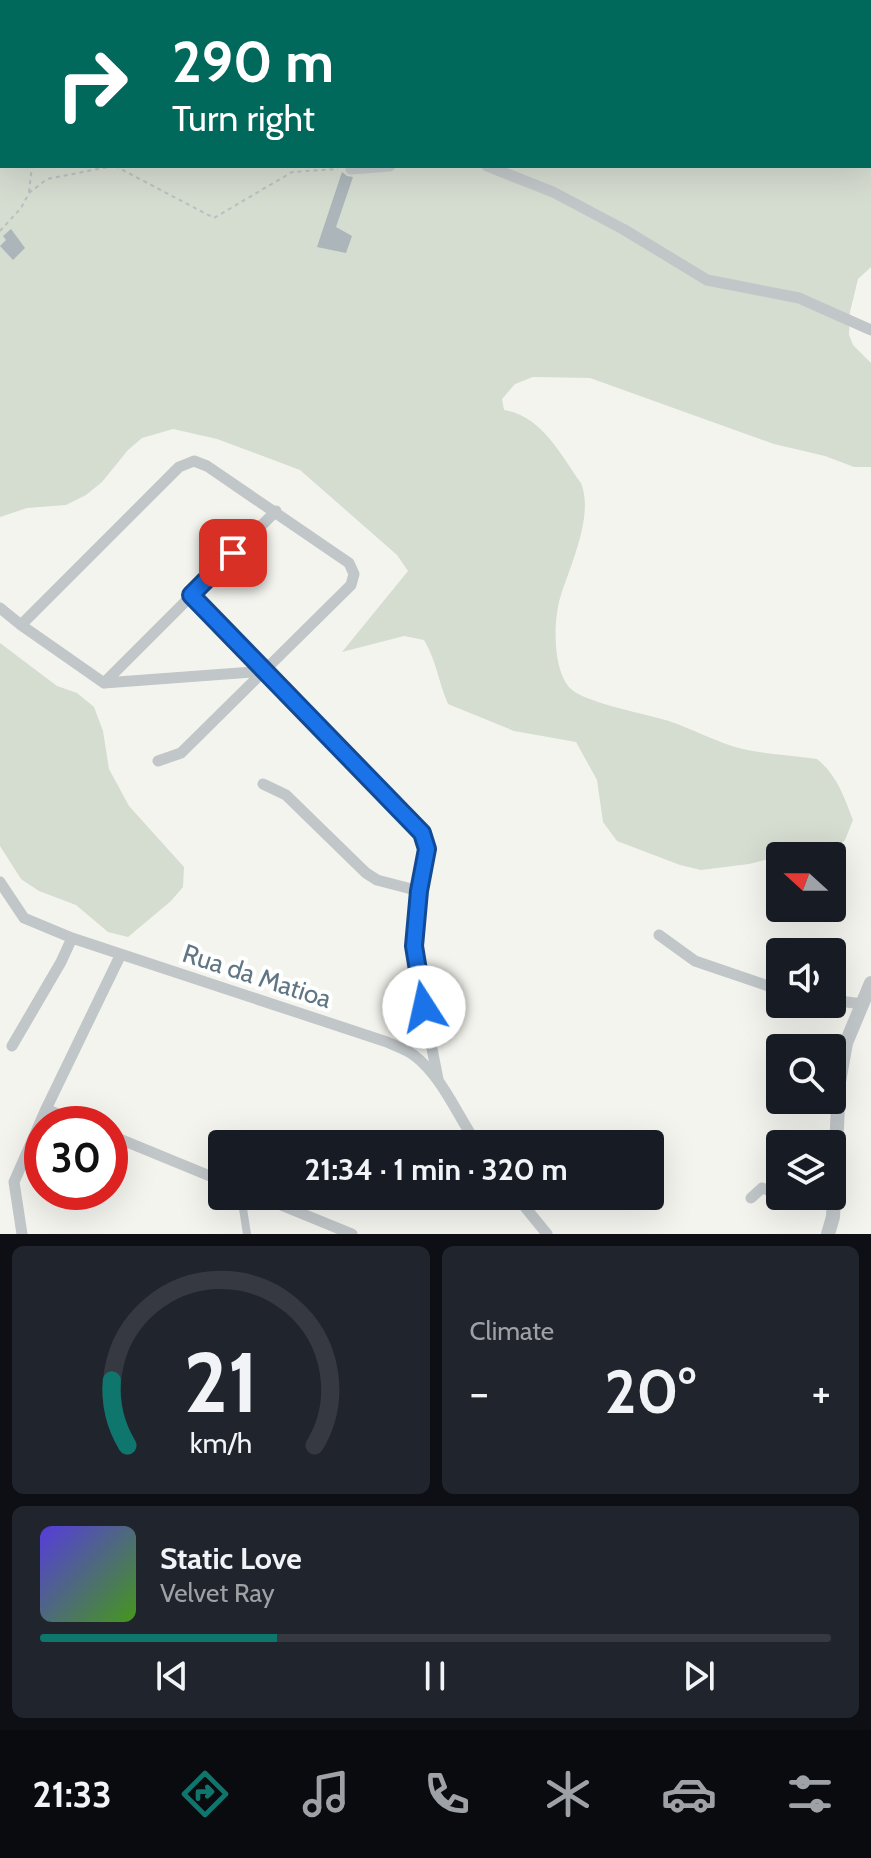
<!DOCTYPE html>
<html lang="en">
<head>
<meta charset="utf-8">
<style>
  body { margin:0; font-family:Cabin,sans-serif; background:#20242c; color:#f1f3f6; height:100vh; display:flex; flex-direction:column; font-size:30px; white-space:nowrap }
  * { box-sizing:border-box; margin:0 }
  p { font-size:26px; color:#9ea1a6 }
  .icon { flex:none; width:44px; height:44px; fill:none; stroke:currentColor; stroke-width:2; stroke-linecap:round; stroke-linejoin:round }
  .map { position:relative; height:1234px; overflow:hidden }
  .drawer { display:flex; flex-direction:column; gap:12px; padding:12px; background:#0d0f14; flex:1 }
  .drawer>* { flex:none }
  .banner { position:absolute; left:0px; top:0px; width:872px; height:168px; box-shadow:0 8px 32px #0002; background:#00695c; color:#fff; overflow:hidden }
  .needle { width:52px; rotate:291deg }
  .tools { position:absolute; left:766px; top:842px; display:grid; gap:16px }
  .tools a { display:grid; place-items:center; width:80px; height:80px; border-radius:8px; background:#171b24; box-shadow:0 8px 32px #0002; font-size:40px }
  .speed { position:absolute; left:24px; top:1106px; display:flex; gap:16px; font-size:40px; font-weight:700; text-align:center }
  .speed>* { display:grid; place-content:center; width:104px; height:104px; border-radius:50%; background:#171b24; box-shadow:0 8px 32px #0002; line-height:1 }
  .speed .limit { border:12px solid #d22; background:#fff; color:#111 }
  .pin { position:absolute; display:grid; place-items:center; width:68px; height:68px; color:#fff; margin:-34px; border-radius:16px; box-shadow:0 4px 12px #0006 }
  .me { position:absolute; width:88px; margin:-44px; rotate:350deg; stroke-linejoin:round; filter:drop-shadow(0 0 6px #0008) }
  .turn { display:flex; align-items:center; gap:28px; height:168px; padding:0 40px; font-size:36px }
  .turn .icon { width:104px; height:104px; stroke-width:2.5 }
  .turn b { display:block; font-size:56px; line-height:68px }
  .big { font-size:60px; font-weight:800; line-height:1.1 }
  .drawer .card { flex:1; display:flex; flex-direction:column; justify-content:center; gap:12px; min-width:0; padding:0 28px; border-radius:12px; background:#20242c }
  .drawer .dial { align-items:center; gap:0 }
  .dial svg { height:208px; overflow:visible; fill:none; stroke:#363941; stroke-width:7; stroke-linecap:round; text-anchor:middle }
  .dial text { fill:#f1f3f6; stroke:none }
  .song { display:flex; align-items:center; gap:24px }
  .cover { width:96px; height:96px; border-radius:12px; background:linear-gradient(135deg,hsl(250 70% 55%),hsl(100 70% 35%)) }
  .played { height:8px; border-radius:4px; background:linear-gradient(90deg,#0f766e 30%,#363941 30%) }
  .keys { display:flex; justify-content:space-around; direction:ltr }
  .heat { display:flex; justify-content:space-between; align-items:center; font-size:44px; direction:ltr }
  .drawer .tiles { flex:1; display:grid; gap:12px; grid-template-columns:1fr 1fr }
  .card:last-child { grid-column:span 2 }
  .trip { position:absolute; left:208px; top:1130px; width:456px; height:80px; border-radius:8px; background:#171b24; box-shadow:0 8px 32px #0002; font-weight:800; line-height:80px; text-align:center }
  .dock { display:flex; height:128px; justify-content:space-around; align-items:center; background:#090b0e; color:#9ea1a6 }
  .dock .icon { width:56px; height:56px }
  .dock .current { color:#0f766e }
  .dock b { font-size:36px; color:#f1f3f6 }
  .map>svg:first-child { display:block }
  .green { fill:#d5dcd0; fill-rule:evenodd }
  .building { fill:#acb5b9 }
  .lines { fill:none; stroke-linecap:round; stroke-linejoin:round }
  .path { stroke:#bcbfc1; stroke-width:2; stroke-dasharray:4 4; stroke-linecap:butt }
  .pedestrian { stroke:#c1c6c9; stroke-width:8 }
  .minor { stroke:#c1c6c9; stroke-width:11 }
  .tertiary { stroke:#c1c6c9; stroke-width:14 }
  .route-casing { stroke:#114b97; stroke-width:20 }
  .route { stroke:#1a73e8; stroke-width:14 }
  .labels { text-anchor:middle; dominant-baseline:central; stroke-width:8; stroke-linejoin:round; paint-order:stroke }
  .street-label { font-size:26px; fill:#607684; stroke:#fff }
</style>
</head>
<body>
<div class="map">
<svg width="871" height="1234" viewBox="0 0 871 1234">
  <rect width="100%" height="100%" fill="#f4f4ef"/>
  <!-- green -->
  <path class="green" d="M0 0H871V267L858 279 850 312 849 335 853 345 871 363V467H854L825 456 774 444 590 378 533 377 515 384 502 399 504 410C542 416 560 454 581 483 594 515 571 564 561 595 553 619 552 670 571 689 583 701 639 713 658 718 683 724 707 738 732 746 758 754 789 755 817 759 837 775 844 797 853 820L845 840 831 855 780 856 749 864 701 870 680 865 617 841 603 822 597 780 576 742 514 731 448 704C438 681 437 662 424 640L404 636 342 652 408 571 397 555 300 470 217 439 173 429 142 438 128 450 102 482 86 495 66 505 27 508 0 517ZM2 2H870V166H2Z
    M0 643 57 686 77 693 94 707 103 731 109 769 129 806 184 867 183 887 171 901 128 937 108 932 76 905 39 891 21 879 0 846Z"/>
  <!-- building -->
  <path class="building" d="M342 172 347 176 353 177 336 227 352 236 346 253 317 247Z
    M11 229 25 248 13 260 0 246 6 240 3 236Z"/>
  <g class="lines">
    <!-- path -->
    <path class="path" d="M0 104 2 106
      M115 166 214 218 292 172 338 169
      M29 192 32 166
      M0 231 21 208 29 193 47 179 113 166"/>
    <!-- pedestrian -->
    <path class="pedestrian" d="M241 1196 247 1234"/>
    <!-- minor -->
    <path class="minor" d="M487 166 553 192 623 229 707 280 799 298 871 330
      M351 169 390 166
      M191 595 422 833 427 849 419 891 414 946 419 983 438 1079
      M0 608 21 625
      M104 683 266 671
      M158 761 181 753 351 585 354 574 349 563 207 466 194 461 179 467 21 625 104 683 276 511
      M263 784 286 795 366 873 377 880 419 891
      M0 882 24 918 72 938 387 1042C396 1046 408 1050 415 1056 443 1078 457 1115 477 1144
      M659 935 695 961 780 990
      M832 1000 862 1004
      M12 1046 61 962 72 938
      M46 1109 82 1124
      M110 1135 222 1181
      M259 1196 352 1234
      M516 1196 547 1234
      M788 1196 834 1206
      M751 1198 762 1188 780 1194
      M22 1234 14 1182 46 1109 121 954"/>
    <!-- tertiary -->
    <path class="tertiary" d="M828 1234 833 1217 839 1082 846 1043 871 983"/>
  </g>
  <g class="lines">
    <!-- route casing -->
    <g class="route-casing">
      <path id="route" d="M233 553 191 595 422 833 427 849 419 891 414 946 424 1007"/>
    </g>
    <!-- route -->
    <use href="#route" class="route"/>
  </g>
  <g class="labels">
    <!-- street labels -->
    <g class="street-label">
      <text transform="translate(257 976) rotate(18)">Rua da Matioa</text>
    </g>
  </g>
</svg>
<div class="tools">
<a><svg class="needle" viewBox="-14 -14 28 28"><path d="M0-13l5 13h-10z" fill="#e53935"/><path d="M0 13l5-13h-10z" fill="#9ea1a6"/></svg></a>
<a><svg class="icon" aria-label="sound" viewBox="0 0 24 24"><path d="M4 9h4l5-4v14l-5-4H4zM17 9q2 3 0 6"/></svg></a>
<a><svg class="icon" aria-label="search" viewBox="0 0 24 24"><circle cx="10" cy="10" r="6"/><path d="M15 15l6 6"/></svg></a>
<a><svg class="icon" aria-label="layers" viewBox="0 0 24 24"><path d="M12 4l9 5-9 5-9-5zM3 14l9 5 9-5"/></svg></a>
</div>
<div class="speed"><div class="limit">30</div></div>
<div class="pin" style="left:233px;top:553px;background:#d93025"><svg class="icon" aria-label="arrive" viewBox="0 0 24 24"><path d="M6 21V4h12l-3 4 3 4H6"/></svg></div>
<svg class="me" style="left:424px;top:1007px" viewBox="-20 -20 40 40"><circle r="19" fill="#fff"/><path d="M0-13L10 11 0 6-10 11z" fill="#1a73e8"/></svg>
<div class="trip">21:34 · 1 min · 320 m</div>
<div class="banner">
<div class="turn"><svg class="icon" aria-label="right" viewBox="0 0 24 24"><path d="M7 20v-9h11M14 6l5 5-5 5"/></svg><div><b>290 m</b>Turn right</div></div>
</div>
</div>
<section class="drawer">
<div class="tiles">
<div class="card dial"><svg viewBox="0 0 100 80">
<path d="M14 69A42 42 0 1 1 86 69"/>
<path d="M14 69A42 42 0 0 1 8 44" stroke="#0f766e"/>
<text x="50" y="56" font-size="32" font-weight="700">21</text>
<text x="50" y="72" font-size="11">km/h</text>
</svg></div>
<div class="card"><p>Climate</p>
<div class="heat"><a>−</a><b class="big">20°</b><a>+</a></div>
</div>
<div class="card">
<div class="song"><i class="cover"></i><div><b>Static Love</b><p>Velvet Ray</p></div></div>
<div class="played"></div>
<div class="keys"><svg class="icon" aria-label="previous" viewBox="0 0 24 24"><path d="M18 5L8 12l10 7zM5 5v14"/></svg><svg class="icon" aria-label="pause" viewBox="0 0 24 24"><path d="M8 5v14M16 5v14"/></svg><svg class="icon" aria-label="next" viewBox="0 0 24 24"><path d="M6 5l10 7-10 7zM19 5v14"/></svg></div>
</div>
</div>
</section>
<nav class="dock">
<b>21:33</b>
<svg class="icon current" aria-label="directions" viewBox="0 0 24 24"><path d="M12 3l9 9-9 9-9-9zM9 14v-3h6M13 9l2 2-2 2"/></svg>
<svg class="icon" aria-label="music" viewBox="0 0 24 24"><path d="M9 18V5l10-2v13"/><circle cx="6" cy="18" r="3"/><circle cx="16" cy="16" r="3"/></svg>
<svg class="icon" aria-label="phone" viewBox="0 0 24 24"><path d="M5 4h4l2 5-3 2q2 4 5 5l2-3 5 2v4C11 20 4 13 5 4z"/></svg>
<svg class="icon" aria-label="climate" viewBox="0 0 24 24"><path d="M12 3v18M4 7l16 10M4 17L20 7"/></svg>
<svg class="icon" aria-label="car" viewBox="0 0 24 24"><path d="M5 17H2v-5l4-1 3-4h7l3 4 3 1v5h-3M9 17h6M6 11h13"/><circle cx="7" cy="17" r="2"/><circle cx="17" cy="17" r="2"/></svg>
<svg class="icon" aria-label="filters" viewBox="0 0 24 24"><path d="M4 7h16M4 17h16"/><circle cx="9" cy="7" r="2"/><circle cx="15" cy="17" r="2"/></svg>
</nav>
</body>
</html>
